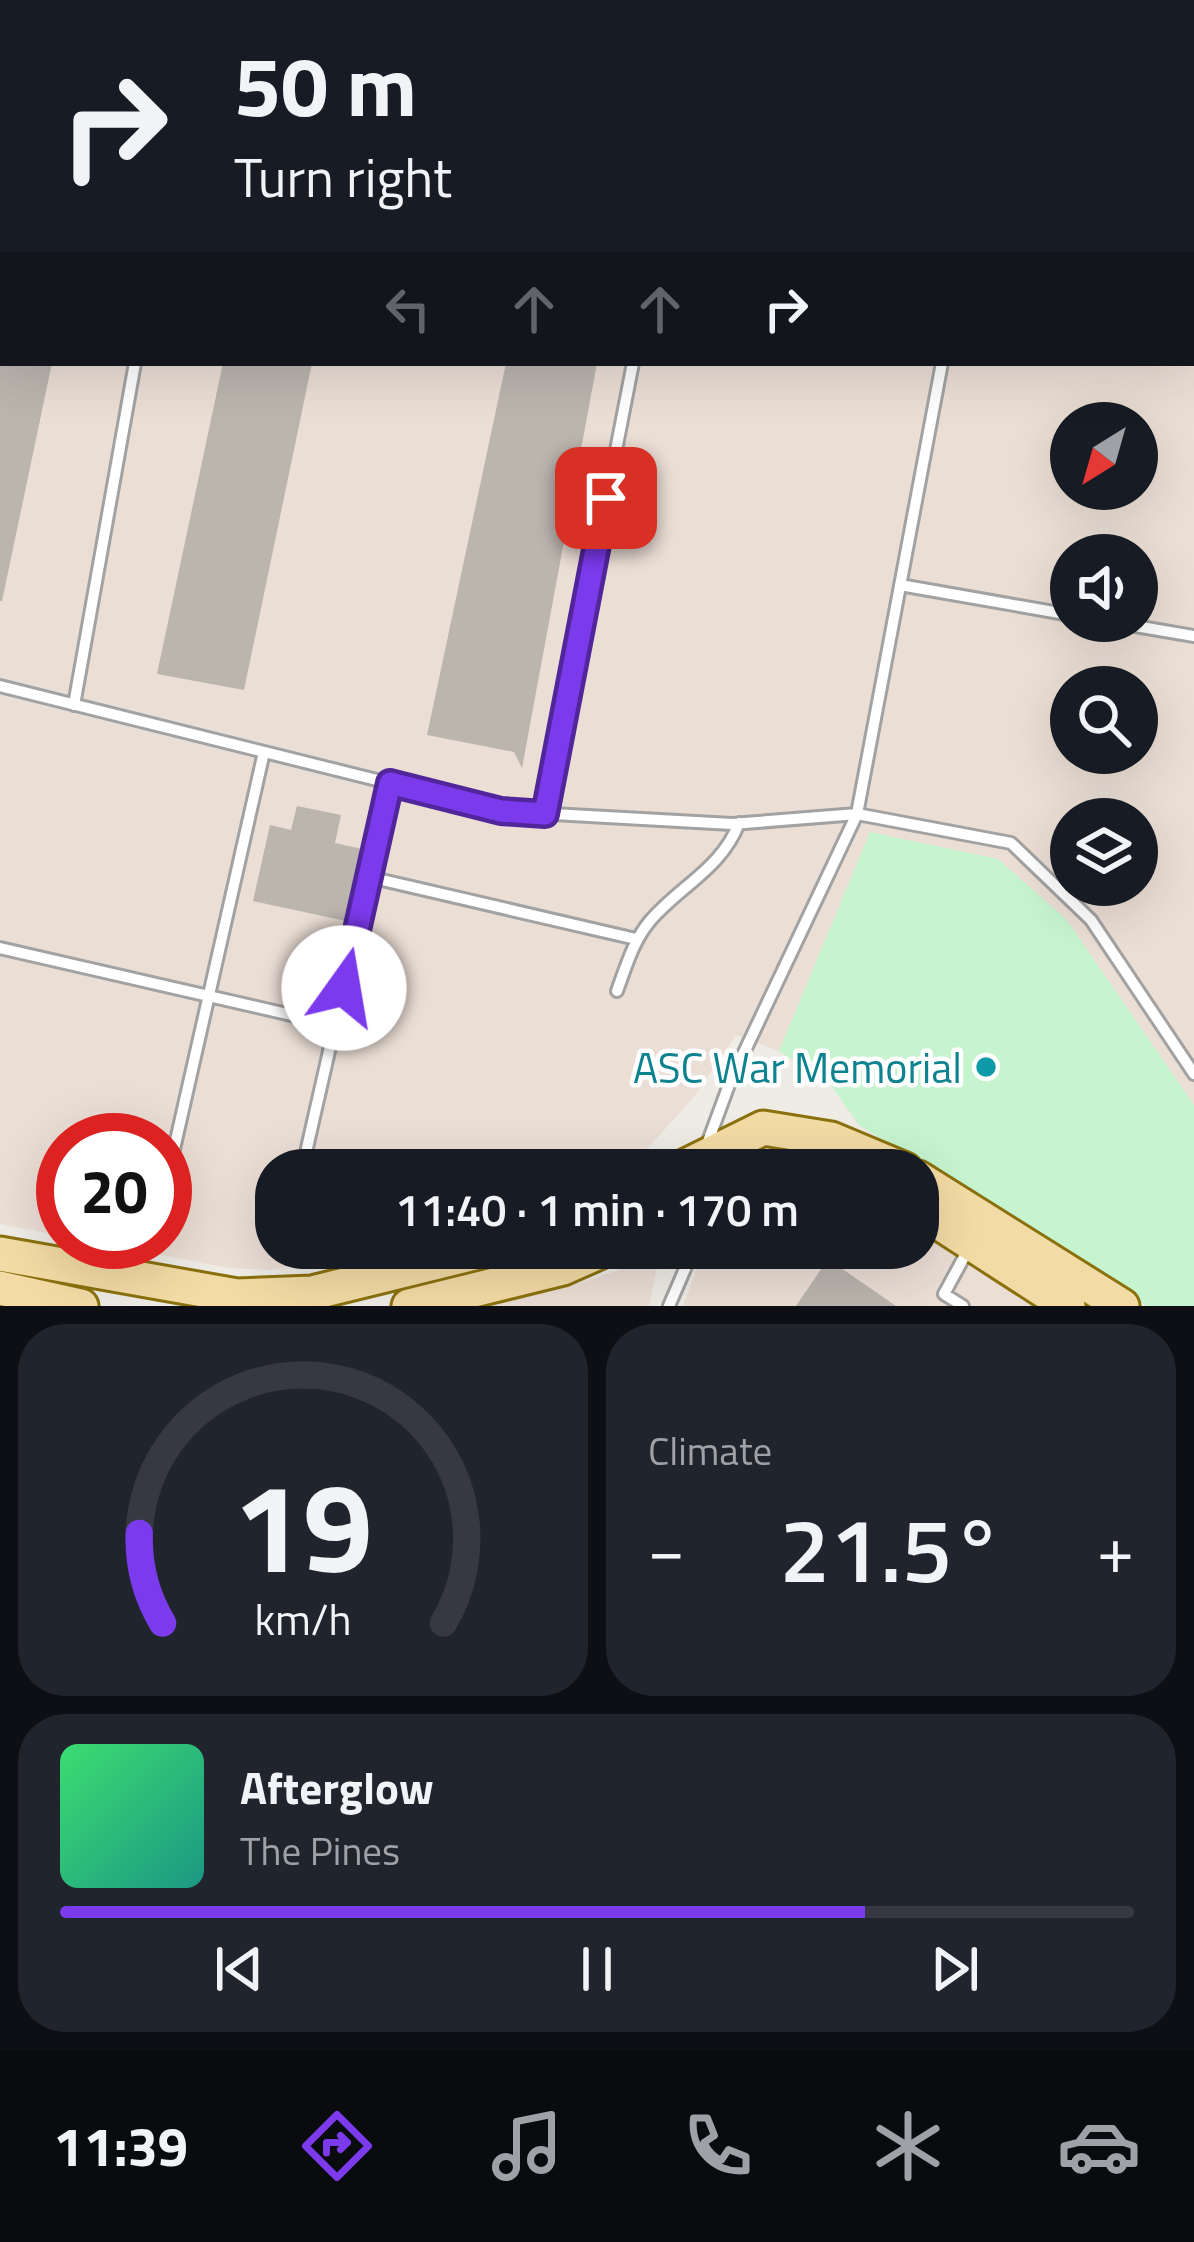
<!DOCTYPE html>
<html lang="en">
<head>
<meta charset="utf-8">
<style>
  body { margin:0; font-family:"Titillium Web",sans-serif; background:#20242c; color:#f1f3f6; height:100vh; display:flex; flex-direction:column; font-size:45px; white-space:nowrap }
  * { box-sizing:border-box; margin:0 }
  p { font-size:39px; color:#9ea1a6 }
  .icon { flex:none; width:66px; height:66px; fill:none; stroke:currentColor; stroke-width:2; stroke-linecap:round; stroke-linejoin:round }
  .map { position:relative; height:1306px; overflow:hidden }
  .side { display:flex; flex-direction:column; gap:18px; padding:18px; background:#0d0f14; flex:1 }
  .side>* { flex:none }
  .banner { position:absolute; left:0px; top:0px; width:1194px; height:366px; box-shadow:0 12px 48px #0002; background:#171b24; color:#f1f3f6; overflow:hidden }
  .needle { width:78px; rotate:217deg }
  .controls { position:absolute; left:1050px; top:402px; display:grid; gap:24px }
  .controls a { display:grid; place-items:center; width:108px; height:108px; border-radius:50%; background:#171b24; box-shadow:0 12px 48px #0002; font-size:60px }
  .speed { position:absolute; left:36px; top:1113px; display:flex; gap:24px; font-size:60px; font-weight:700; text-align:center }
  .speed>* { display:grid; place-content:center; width:156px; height:156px; border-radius:50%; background:#171b24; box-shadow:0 12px 48px #0002; line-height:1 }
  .speed .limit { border:18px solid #d22; background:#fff; color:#111 }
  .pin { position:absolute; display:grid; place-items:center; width:102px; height:102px; color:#fff; margin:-51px; border-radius:24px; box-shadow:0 6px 18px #0006 }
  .me { position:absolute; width:132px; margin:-66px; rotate:13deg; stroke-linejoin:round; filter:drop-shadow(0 0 9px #0008) }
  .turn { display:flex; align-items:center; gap:42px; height:252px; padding:0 36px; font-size:54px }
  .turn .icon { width:156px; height:156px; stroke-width:2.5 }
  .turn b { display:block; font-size:84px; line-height:102px }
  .lanes { display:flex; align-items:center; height:114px; padding:0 36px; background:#0003; justify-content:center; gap:60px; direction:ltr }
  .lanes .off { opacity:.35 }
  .big { font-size:90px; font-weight:600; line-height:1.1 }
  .side .card { flex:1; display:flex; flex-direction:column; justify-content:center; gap:18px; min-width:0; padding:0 42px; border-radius:48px; background:#20242c }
  .side .dial { align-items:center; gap:0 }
  .dial svg { height:312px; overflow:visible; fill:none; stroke:#363941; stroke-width:7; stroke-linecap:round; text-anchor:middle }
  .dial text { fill:#f1f3f6; stroke:none }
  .song { display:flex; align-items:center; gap:36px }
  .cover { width:144px; height:144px; border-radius:18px; background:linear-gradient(135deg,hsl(140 70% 55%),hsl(170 70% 35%)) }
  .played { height:12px; border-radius:6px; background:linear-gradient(90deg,#7c3aed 75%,#363941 75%) }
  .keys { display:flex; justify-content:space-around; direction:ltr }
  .heat { display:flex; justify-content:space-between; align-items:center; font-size:66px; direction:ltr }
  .side .tiles { flex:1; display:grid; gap:18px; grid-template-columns:1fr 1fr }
  .card:last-child { grid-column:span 2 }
  .trip { position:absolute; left:255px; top:1149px; width:684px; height:120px; border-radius:48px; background:#171b24; box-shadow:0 12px 48px #0002; font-weight:600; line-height:120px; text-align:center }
  .menu { display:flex; height:192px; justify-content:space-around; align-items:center; background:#090b0e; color:#9ea1a6 }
  .menu .icon { width:84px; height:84px }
  .menu .current { color:#7c3aed }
  .menu b { font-size:54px; color:#f1f3f6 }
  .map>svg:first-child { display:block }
  .military { fill:#ebded5; fill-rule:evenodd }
  .park { fill:#c6f4cf }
  .building { fill:#bbb5ae }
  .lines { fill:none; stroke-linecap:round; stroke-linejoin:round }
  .service-casing { stroke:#a2a2a2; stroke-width:16 }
  .primary-casing { stroke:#8b710d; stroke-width:39 }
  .service { stroke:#fff; stroke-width:10 }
  .primary { stroke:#f3dba5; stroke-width:33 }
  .route-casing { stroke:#51269a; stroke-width:30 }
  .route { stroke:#7c3aed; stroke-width:21 }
  .culture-dot { fill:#0f9aa8; stroke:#fff; stroke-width:4.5 }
  .labels { text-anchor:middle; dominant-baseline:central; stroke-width:9; stroke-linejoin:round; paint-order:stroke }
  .culture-label { font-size:42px; fill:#0d838f; stroke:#fff; text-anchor:end }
</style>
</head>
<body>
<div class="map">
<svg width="1194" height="1306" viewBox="0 0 1194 1306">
  <rect width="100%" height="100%" fill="#eeece5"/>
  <!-- military -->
  <path class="military" d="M0 0H1194V1306H1147L859 1125 830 1083 779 1051 736 1035 694 1097 628 1170H276V1248H369L272 1270 229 1268 93 1242H165V1140H63V1236L0 1224ZM3 3H1191V363H3ZM1071 423H1137V489H1071ZM1071 555H1137V621H1071ZM1071 687H1137V753H1071ZM1071 819H1137V885H1071Z
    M918 1227 1037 1306H683L704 1248H918Z
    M659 1257 649 1306H488L564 1288Z"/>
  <!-- park -->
  <path class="park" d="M870 832 998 859 1066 919 1194 1105V1306H1147L859 1125 830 1084 779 1051Z"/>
  <!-- building -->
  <path class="building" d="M0 363H52L2 601H0Z
    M223 363H312L244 690 157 674Z
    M506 363H597L522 768 514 752 427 735Z
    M297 806 341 815 335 843 362 849 346 921 253 901 270 825 291 830Z
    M828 1259 896 1306H796Z"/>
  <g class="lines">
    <!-- service casing -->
    <g class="service-casing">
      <path id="service" d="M524 0 539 3
        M828 0 839 3
        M207 3V0
        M702 3 703 0
        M1010 3 1011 0
        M0 138 3 139
        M900 585 1071 615
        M1106 621 1194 636
        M0 686 501 811 732 824 857 814 1011 843 1091 920 1194 1074
        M74 705 135 363
        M545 814 633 363
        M369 877 636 939
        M0 948 335 1025
        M617 991C626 967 633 941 650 921 680 886 722 868 739 823
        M706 1147 730 1082 857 814 942 363
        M307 1148 390 783
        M165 1189 264 752
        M669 1306 694 1248
        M963 1306 944 1294 969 1248"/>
    </g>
    <!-- primary casing -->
    <g class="primary-casing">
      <path id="primary" d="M678 1170 763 1128 831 1139 905 1170
        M769 1170H827
        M918 1178 1122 1306
        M918 1209 1068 1306
        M0 1254 237 1296 312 1293 495 1248
        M0 1288 81 1306
        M409 1306 563 1268 608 1248"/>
    </g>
    <!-- service -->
    <use href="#service" class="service"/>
    <!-- primary -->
    <use href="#primary" class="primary"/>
  </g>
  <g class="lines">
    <!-- route casing -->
    <g class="route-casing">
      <path id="route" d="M344 988 390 783 501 811 545 814 606 498"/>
    </g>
    <!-- route -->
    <use href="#route" class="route"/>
  </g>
  <!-- markers -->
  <circle class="culture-dot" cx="986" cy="1067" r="12"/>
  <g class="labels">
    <!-- culture labels -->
    <g class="culture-label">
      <text x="962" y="1067">ASC War Memorial</text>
    </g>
  </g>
</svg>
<div class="controls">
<a><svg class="needle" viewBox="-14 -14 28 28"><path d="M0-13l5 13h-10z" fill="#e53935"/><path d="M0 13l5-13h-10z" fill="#9ea1a6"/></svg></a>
<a><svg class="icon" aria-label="sound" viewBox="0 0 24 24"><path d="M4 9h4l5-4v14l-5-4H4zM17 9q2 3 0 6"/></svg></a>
<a><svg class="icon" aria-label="search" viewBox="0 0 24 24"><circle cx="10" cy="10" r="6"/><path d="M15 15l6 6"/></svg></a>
<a><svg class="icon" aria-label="layers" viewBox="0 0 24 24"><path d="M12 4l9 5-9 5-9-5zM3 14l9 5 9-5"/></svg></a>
</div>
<div class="speed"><div class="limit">20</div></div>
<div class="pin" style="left:606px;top:498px;background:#d93025"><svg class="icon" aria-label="arrive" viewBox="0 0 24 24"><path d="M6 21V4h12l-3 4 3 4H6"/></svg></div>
<svg class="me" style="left:344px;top:988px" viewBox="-20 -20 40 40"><circle r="19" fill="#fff"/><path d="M0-13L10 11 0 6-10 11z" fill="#7c3aed"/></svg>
<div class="trip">11:40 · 1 min · 170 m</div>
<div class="banner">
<div class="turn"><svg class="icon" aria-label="right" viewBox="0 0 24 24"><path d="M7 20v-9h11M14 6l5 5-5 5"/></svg><div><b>50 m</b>Turn right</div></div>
<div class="lanes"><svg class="icon off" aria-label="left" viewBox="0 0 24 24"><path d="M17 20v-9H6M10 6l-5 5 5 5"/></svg><svg class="icon off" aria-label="ahead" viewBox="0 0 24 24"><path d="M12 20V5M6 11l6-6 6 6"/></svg><svg class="icon off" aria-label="ahead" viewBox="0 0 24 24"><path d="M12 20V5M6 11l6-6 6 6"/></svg><svg class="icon" aria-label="right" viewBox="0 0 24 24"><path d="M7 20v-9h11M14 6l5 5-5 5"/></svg></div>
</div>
</div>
<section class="side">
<div class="tiles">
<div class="card dial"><svg viewBox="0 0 100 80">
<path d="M14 69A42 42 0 1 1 86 69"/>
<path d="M14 69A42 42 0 0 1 8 46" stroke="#7c3aed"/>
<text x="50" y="56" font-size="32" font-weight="700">19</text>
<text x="50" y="72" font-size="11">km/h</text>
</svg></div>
<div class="card"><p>Climate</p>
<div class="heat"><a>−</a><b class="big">21.5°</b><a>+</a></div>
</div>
<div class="card">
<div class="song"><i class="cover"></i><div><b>Afterglow</b><p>The Pines</p></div></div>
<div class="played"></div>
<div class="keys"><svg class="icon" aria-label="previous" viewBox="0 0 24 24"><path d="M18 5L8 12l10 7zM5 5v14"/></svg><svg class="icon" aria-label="pause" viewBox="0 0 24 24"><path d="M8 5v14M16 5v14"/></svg><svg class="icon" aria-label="next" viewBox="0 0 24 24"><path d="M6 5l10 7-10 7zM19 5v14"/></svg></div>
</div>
</div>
</section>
<nav class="menu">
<b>11:39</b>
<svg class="icon current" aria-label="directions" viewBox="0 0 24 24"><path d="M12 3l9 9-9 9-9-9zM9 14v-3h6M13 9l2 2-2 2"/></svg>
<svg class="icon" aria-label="music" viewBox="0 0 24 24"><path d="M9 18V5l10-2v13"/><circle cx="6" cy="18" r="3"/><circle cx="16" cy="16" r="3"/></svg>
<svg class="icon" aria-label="phone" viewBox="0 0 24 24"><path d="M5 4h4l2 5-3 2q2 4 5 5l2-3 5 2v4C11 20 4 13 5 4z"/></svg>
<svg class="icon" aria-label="climate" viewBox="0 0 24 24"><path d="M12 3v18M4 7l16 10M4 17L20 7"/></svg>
<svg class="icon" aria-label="car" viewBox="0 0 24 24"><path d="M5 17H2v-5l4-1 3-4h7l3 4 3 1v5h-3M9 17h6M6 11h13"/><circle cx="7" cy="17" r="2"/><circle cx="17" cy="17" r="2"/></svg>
</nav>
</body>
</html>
